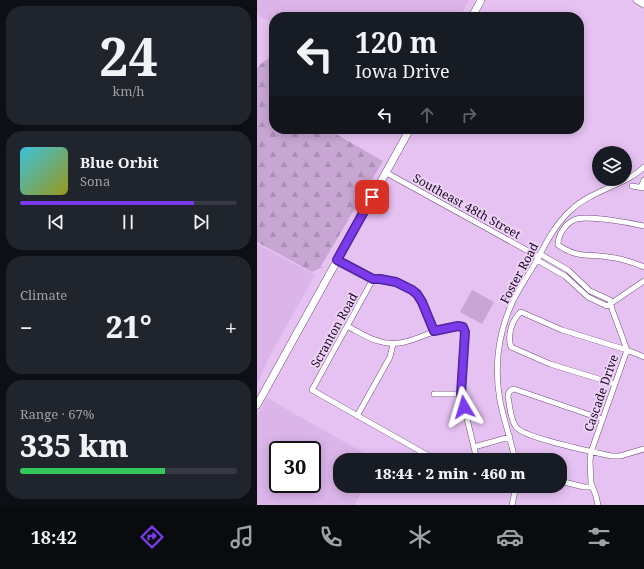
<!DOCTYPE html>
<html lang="en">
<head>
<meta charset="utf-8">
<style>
  body { margin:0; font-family:"Noto Serif",serif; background:#20242c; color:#f1f3f6; height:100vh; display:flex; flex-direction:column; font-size:15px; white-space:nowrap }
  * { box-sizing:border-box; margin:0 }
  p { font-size:13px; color:#9ea1a6 }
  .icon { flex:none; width:22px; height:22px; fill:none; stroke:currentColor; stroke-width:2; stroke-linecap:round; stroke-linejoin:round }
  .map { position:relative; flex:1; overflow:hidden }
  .side { display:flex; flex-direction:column; gap:6px; padding:6px; background:#0d0f14; width:257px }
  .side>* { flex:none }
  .hud { position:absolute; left:12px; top:12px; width:315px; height:122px; border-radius:16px; box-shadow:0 2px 10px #0003; background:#171b24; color:#f1f3f6; overflow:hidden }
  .fabs { position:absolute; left:335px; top:146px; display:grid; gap:8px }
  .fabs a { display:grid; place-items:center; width:40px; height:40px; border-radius:50%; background:#171b24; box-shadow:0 2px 10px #0003; font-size:20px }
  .speed { position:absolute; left:12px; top:441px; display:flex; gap:8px; font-size:20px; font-weight:700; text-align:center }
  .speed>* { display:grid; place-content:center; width:52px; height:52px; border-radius:50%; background:#171b24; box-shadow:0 2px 10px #0003; line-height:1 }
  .speed .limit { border:2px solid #111; border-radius:6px; background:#fff; color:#111 }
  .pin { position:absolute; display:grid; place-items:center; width:34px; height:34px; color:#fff; margin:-17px; border-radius:8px; box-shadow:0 2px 6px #0006 }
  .me { position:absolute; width:44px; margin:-22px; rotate:353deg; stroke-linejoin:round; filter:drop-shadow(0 0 3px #0008) }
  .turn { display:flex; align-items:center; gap:14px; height:84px; padding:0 20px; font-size:18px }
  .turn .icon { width:52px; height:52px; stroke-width:2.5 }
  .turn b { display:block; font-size:28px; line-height:34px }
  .lanes { display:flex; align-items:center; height:38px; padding:0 20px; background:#0003; justify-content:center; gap:20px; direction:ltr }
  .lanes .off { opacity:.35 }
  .big { font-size:30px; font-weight:800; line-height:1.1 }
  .side .tile { flex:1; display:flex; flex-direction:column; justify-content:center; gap:6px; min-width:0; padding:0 14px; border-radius:16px; background:#20242c }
  .side .dial { align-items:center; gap:0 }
  .dial b { font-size:52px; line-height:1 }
  .song { display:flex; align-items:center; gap:12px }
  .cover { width:48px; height:48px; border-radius:6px; background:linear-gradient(135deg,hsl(190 70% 55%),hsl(60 70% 35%)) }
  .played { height:4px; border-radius:2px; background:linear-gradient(90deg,#7c3aed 80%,#363941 80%) }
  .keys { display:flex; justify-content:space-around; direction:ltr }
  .heat { display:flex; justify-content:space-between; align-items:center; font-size:22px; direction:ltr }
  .charge { height:6px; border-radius:3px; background:linear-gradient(90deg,#34c759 67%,#363941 0) }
  .trip { position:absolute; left:76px; top:453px; width:234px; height:40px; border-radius:16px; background:#171b24; box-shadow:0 2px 10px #0003; font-weight:800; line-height:40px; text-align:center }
  .tabs { display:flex; height:64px; justify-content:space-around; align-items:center; background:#090b0e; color:#9ea1a6 }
  .tabs .icon { width:28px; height:28px }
  .tabs .on { color:#7c3aed }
  .tabs b { font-size:18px; color:#f1f3f6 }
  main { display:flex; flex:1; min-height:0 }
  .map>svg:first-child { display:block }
  .built { fill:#dbb4e9; fill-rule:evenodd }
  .forest { fill:url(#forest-firs) }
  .pitch { fill:#c8a6d4 }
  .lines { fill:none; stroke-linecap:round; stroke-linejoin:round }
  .street-casing { stroke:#70507b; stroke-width:6 }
  .secondary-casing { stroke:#70507b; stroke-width:8 }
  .street { stroke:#fff; stroke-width:5 }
  .secondary { stroke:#fff; stroke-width:7 }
  .route-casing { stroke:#51269a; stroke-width:10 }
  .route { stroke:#7c3aed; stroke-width:7 }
  .labels { text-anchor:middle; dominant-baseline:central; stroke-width:4; stroke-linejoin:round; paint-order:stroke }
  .street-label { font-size:12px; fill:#170a1b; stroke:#efd2f9 }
</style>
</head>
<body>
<main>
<section class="side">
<div class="tile dial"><b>24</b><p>km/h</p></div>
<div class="tile">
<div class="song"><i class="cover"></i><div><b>Blue Orbit</b><p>Sona</p></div></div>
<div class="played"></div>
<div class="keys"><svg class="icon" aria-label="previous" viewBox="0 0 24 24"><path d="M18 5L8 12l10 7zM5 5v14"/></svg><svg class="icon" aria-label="pause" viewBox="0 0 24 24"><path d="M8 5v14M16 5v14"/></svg><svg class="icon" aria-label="next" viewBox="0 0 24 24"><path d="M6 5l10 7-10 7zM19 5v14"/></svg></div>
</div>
<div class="tile"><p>Climate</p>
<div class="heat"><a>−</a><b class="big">21°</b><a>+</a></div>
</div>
<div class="tile"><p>Range · 67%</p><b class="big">335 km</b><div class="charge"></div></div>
</section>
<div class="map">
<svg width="387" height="505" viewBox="0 0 387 505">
  <defs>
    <pattern id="forest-firs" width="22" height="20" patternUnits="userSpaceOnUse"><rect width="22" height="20" fill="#c8a6d4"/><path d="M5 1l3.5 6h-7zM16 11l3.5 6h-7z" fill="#ab8eb5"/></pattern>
  </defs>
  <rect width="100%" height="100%" fill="#e6c2f3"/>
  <!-- built -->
  <path class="built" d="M0 0H212L203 17H17V24L0 14Z
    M0 244 58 275 11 359 0 384Z
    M10 398 119 460H83V486H107L98 505H0V416ZM21 450H55V484H21Z"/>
  <!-- forest -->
  <path class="forest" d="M17 54V129H70L126 161 64 266 66 267 55 272 0 242V68L5 63Z"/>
  <!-- pitch -->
  <path class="pitch" d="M215 290 237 302 225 324 203 312Z"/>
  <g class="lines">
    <!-- street casing -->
    <g class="street-casing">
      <path id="street" d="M128 172 282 257
        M375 186 387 188
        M384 187 387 180
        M387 226C374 223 327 214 317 220 308 224 301 235 301 245 320 258 330 254 351 257 364 258 375 262 387 267
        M283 254 311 270 333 291 353 300 355 309 370 350 334 452 333 461 334 483 339 496 341 505
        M80 259 116 279H123L139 282 155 290 160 294 165 302 177 331
        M280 260 308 276 331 297 350 306 387 281
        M116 279 55 390 179 460
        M90 326C100 331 110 338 121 341 153 352 176 323 206 327L208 332 204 394 220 460
        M358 384 293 364 254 347C250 336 255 319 264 312L305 330 370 350 387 357
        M177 394H204
        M100 416 133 357 136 344
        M345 419 257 389C252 390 251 393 251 397 253 406 253 419 259 427 267 438 337 452 354 456H363L387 449
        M217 447 253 437
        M258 460C254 440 247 421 243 401 237 367 241 333 256 301 262 289 269 278 276 267 287 247 297 225 314 210 335 190 369 185 387 167
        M303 481 327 487H334
        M255 505 259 486"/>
    </g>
    <!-- secondary casing -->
    <g class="secondary-casing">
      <path id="secondary" d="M380 0 387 4
        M215 17 224 0
        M0 405 153 129"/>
    </g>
    <!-- street -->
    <use href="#street" class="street"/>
    <!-- secondary -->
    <use href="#secondary" class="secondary"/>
  </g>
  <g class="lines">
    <!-- route casing -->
    <g class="route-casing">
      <path id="route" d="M115 197 80 260 116 279H123L139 282 155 290 160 294 165 302 177 331 201 326 206 327 208 332 204 394 207 407"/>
    </g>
    <!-- route -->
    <use href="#route" class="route"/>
  </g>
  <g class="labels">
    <!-- street labels -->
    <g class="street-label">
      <text transform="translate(210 206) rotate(29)">Southeast 48th Street</text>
      <text transform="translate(262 273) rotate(-62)">Foster Road</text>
      <text transform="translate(77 330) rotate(-61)">Scranton Road</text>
      <text transform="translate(344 393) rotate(-71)">Cascade Drive</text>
    </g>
  </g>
</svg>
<div class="fabs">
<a><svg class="icon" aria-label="layers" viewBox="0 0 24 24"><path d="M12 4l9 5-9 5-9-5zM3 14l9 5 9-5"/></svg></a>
</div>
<div class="speed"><div class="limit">30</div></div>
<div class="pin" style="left:115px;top:197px;background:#d93025"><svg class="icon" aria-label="arrive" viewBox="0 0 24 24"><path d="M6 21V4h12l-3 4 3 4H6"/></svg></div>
<svg class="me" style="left:207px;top:407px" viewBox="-20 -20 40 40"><path d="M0-17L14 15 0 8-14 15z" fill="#7c3aed" stroke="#fff" stroke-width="4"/></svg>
<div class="trip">18:44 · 2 min · 460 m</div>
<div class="hud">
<div class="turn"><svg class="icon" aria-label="left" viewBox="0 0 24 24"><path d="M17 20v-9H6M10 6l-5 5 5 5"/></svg><div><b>120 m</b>Iowa Drive</div></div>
<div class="lanes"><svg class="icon" aria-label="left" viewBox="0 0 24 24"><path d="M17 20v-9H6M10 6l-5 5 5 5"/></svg><svg class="icon off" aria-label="ahead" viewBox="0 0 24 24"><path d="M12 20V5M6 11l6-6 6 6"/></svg><svg class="icon off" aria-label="right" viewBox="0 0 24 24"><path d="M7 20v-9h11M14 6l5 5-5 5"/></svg></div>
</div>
</div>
</main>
<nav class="tabs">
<b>18:42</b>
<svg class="icon on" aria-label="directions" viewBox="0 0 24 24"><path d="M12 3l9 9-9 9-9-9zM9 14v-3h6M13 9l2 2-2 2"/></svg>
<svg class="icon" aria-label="music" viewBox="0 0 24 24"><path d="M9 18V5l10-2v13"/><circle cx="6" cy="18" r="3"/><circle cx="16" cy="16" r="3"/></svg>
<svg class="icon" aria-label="phone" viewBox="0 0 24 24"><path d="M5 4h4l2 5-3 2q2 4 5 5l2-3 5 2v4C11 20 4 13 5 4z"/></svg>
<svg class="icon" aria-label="climate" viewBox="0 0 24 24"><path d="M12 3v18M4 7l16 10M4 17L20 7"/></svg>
<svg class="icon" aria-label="car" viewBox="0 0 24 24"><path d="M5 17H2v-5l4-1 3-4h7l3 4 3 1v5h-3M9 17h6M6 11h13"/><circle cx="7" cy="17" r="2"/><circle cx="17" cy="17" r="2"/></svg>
<svg class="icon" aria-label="filters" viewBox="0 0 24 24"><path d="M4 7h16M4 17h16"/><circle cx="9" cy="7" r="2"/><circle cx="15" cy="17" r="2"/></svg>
</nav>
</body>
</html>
